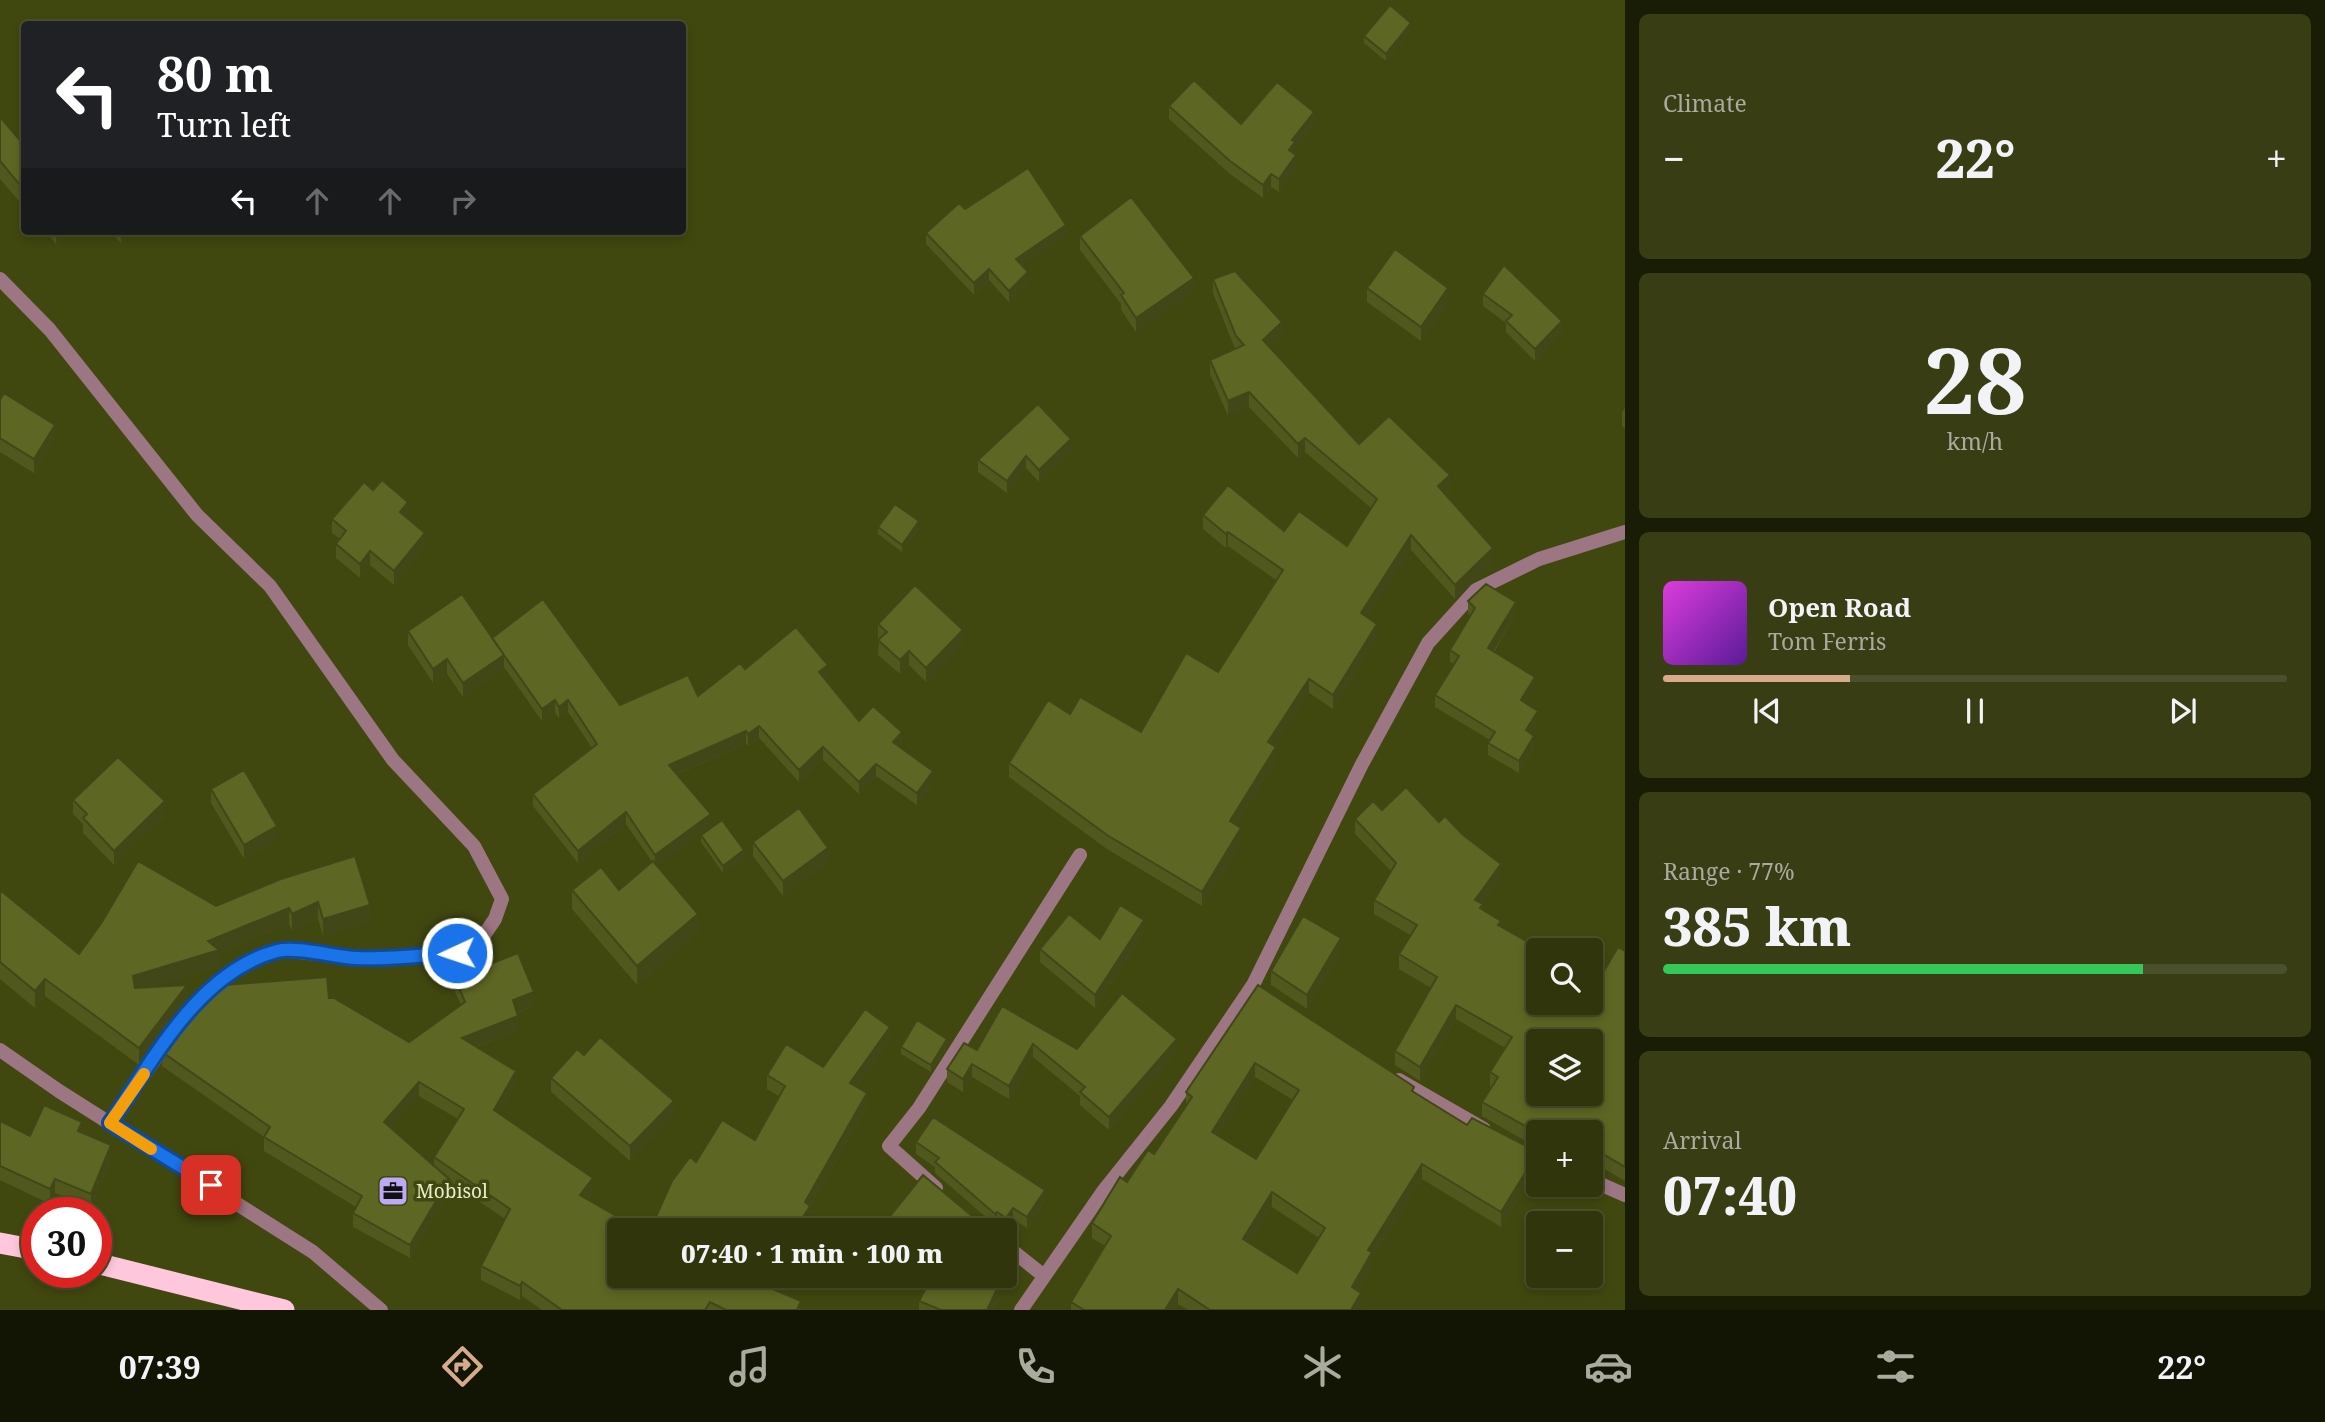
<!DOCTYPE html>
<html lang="en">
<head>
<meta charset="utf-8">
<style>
  body { margin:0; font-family:"Noto Serif",serif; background:#383d14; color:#f1f3f6; height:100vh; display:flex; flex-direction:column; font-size:26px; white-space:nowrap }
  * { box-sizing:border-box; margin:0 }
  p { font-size:23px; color:#a8ab9d }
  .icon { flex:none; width:38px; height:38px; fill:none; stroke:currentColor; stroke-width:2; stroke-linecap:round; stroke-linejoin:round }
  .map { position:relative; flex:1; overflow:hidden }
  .side { display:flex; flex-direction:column; gap:14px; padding:14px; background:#1a1d06; width:700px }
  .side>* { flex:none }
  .banner { position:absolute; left:21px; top:21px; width:665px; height:214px; border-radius:7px; box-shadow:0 4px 10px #0003,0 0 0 2px #4b502c; background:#202124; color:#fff; overflow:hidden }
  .controls { position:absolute; left:1526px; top:938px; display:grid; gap:14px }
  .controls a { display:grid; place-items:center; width:77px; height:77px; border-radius:7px; background:#30350b; box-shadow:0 4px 10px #0003,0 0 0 2px #4b502c; font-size:35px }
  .speed { position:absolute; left:21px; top:1197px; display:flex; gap:14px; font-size:35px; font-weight:700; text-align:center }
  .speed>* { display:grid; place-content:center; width:91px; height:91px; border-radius:50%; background:#30350b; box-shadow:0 4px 10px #0003,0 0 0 2px #4b502c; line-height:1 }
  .speed .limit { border:10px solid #d22; background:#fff; color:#111 }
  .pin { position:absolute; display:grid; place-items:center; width:60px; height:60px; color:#fff; margin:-30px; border-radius:14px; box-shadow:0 4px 10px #0006 }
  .me { position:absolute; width:77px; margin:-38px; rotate:267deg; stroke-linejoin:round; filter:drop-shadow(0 0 5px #0008) }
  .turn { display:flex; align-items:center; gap:24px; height:147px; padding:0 21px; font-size:32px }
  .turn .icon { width:91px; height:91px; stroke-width:2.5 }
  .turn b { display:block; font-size:49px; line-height:60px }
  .lanes { display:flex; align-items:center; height:66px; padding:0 21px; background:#0003; justify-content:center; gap:35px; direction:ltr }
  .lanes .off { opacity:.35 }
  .big { font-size:52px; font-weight:800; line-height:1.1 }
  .side .tile { flex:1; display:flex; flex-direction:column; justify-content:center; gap:10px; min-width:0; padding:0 24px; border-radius:10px; background:#383d14 }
  .side .dial { align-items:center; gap:0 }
  .dial b { font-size:91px; line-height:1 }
  .song { display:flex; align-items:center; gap:21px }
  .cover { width:84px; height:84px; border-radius:10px; background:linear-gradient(135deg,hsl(300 70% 55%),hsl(270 70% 35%)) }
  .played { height:7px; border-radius:4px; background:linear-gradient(90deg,#d6ab8b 30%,#4b502c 30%) }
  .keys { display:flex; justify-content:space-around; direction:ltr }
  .heat { display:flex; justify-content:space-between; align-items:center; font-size:38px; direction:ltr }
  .charge { height:10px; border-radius:5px; background:linear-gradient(90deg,#34c759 77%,#4b502c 0) }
  .trip { position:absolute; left:607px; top:1218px; width:410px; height:70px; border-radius:7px; background:#30350b; box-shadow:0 4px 10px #0003,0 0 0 2px #4b502c; font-weight:800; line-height:70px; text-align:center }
  .tabs { display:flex; height:112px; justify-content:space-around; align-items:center; background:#131504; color:#a8ab9d }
  .tabs .icon { width:49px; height:49px }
  .tabs .current { color:#d6ab8b }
  .tabs b { font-size:32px; color:#f1f3f6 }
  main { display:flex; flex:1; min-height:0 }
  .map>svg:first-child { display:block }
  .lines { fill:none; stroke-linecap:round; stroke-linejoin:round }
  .street { stroke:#9c7683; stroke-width:14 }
  .highway { stroke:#ffc7db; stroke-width:21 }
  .wall { fill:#51581e; fill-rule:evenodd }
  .shaded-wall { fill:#424718 }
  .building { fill:#5e6623; stroke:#424718; stroke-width:2; fill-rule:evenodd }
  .route-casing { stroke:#114b97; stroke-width:18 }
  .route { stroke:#1a73e8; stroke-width:12 }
  .slow { stroke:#f59e0b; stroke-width:12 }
  .labels { text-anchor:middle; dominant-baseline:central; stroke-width:7; stroke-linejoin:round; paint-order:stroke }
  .poi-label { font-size:19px; fill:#e8eeca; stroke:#40470f; text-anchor:start }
</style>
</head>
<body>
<main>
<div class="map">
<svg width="1625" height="1310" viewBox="0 0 1625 1310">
  <rect width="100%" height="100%" fill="#40470f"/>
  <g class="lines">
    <!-- street -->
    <path class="street" d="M0 279 50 330 197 515 270 586 393 760 474 846 502 899 495 919 480 941 457 953 358 958 279 950 236 968 206 993 175 1031 110 1123
      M0 1050 59 1091 313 1252 381 1310
      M1399 1080 1484 1129
      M1591 1180 1625 1195
      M936 1188 889 1146 919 1108 1080 855
      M1004 1244 1044 1276
      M1021 1310 1104 1190 1171 1106 1253 985 1362 764 1428 643 1476 590 1539 559 1625 532"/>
    <!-- highway -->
    <path class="highway" d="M0 1243 37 1250
      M96 1263 284 1310"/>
  </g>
  <!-- wall -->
  <path class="wall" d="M1411 31 1386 61 1364 43V36Z
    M1169 106 1241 124 1314 125 1295 149 1296 168 1279 192 1271 187 1263 198 1230 174 1169 119Z
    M0 117 24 145V207L0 179Z
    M965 209 1066 236 1022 265 1028 284 1009 302 989 280 974 295 926 244V233Z
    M45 231H71L56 244Z
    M109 231H133L121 243Z
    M1080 236 1194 292 1136 332 1121 310V304L1080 250Z
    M1213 279 1282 336 1270 347 1359 444 1450 489 1445 494 1493 563 1455 599 1411 550 1367 617 1377 638 1333 709 1309 693 1274 746 1276 762 1236 825 1241 843 1202 906 1107 849 1009 777V763L1070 714 1141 732 1218 672 1276 580 1228 546 1226 548 1203 529V515L1284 531 1347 546 1371 508 1305 452 1298 458 1249 407 1228 416 1210 374V360L1235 349 1213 293Z
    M1367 288 1448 302 1421 341 1367 302Z
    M1483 294 1562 333 1535 361 1506 332V323L1483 306Z
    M0 400 55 439 34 473 0 452Z
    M1625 408V429L1622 426V412Z
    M1071 451 1039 482 1026 468 1007 493 978 472V460Z
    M408 516 407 518 425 547 394 585 370 565 360 578 336 558V544L340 539 332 533V519Z
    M878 527 919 528 902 552 878 534Z
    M1468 601 1516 614 1494 652 1535 689 1526 703 1538 723 1531 734 1534 747 1519 773 1488 755V743L1490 740 1435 707V695L1454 664 1450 662V650L1470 616 1468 613Z
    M878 624 963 644 926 682 909 665 900 674 878 655 879 639H878Z
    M408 631 492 638 620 705 698 696 745 669 828 678 825 679 859 721 902 744 899 747 933 783 917 805 876 776 859 794 823 760 799 782 759 738 748 746 746 744 677 774 711 826 657 865 698 933 637 985 572 909V890H619L652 862 626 824 578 863 533 806V794L592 748 568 712 559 719 555 712 542 721 504 667V670L463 697 447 674 433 683 408 645Z
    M211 789 277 840 244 859 211 803Z
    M73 800 165 815 114 865 83 833V824L73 814Z
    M1382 810 1439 822 1501 878 1482 904 1483 910 1501 927 1597 983 1625 951V1181L1591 1161V1132H1538V1148L1482 1116V1102L1491 1088 1490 1087V1072L1505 1048 1456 1019 1420 1081 1395 1065V1051L1431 988 1399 969V954L1410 935 1374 914V900L1391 871 1355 834V819Z
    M701 835 744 858 723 873 701 842Z
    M753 842 828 862 783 896 753 856Z
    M281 879 370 922 323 936 318 919 292 931 289 924 219 953V967L151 987 187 1001 139 1065 45 996 35 1008 0 979V890L79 954 216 906Z
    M1144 932 1095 1008 1040 962V949L1100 939Z
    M1341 952 1307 1009 1271 985V971Z
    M455 978 534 1006 517 1013 518 1030 476 1047 516 1085 499 1113 593 1192 587 1200 620 1230 768 1287 801 1310H542L522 1296 520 1300 481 1280V1266L505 1219 449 1181V1193L410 1258 353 1227V1213L356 1207 264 1151V1137L162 1066V1052L329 998 409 1042 461 1005 455 992ZM419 1096 458 1119 434 1157V1166L390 1128Z
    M1258 985 1414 1092 1538 1167 1501 1227 1422 1179 1372 1258V1267L1358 1291 1361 1307 1360 1310H1188L1178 1304 1174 1310H1071V1302L1105 1246 1092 1238V1223L1127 1182 1154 1154 1186 1106V1092ZM1255 1077 1293 1100 1256 1159 1218 1136ZM1272 1207 1319 1238 1297 1273 1249 1243Z
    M1002 1006 1077 1049 1177 1052 1109 1130 1080 1105V1096L1033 1057 1009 1099 972 1077 963 1092 947 1082V1069L977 1050Z
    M890 1040 857 1087 867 1107 810 1207V1220L803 1230H650L696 1162 755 1140 779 1096 767 1089V1075L823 1067Z
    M947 1046 931 1072 901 1054V1047Z
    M584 1055 674 1115 630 1161 551 1092V1078Z
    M0 1121 30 1136 82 1132 111 1159 91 1208 55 1193 50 1204 0 1180Z
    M916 1142 1045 1201 1027 1228 1013 1219 1006 1229 997 1223 995 1225 935 1173V1167L916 1154Z
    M886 1221 984 1230H886Z
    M999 1298 993 1310H919V1301Z"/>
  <!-- shaded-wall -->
  <path class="shaded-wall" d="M1411 23V31L1386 61V54Z
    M1314 112V125L1295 149V155L1289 150 1292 140Z
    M1296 155V168L1279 192V179Z
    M1271 174V187L1263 198V185Z
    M1066 225V236L1016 270V259Z
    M56 231H71L56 244Z
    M121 231H133L121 243Z
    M989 269V280L974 295V283Z
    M1028 272V284L1009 302V291Z
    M1194 278V292L1136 332V318Z
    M1448 288V302L1421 341V327Z
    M1562 321V333L1535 361V349Z
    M1282 322V336L1263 354V340Z
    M1249 392V407L1228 416V401Z
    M55 425V439L34 473V459Z
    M1305 438V452L1298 458V444Z
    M1071 439V451L1039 482V470Z
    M1026 456V468L1007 493V481Z
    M1450 475V489L1438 501V486Z
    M408 502V516L400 526V512Z
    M919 521V528L902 552V545Z
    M1228 532V546L1226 548V534Z
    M425 533V547L394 585V571Z
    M1411 535V550L1361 627V613Z
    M1493 548V563L1455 599V585Z
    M370 551V565L360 578V564Z
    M1516 602V614L1488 660V648Z
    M1377 624V638L1333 709V695Z
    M963 630V644L926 682V668Z
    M909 651V665L900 674V660Z
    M504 655V670L463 697V683Z
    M447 659V674L433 683V669Z
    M828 665V678L819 684V672Z
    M1535 677V689L1521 712V700Z
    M1309 679V693L1268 756V742Z
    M555 700V712L542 721V709Z
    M568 700V712L559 719V707Z
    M1538 711V723L1526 742V730Z
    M759 726V738L748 746V734Z
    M746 731V744L669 777V765Z
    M902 732V744L893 755V742Z
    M1534 736V747L1519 773V761Z
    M823 747V760L799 782V770Z
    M1276 747V762L1230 835V821Z
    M876 764V776L859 794V782Z
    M933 771V783L917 805V793Z
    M165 801V815L114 865V851Z
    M626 812V824L578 863V851Z
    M711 814V826L655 867V855Z
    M277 826V840L244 859V845Z
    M1241 828V843L1202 906V892Z
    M828 848V862L783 896V881Z
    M744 850V858L723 873V866Z
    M1501 864V878L1475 914V900Z
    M318 902V919L292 931V914Z
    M370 905V922L323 936V919Z
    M289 908V924L219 953V967L133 993V976L208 941Z
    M698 914V933L637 985V966Z
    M1144 920V932L1095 1008V995Z
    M1341 938V952L1307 1009V995Z
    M45 979V996L35 1008V991Z
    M187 985V1001L139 1065V1048Z
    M534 992V1006L513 1014V1000Z
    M1456 1005V1019L1420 1081V1067Z
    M518 1016V1030L462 1052V1038Z
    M890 1027V1040L850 1097V1083Z
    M947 1039V1046L931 1072V1065Z
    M1177 1039V1052L1109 1130V1117Z
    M1033 1044V1057L1009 1099V1086Z
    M1255 1063V1077L1212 1147V1132Z
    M972 1064V1077L963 1092V1079Z
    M516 1071V1085L494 1123V1110Z
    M419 1082V1096L384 1136V1122Z
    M867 1093V1107L810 1207V1220L803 1230H795L805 1202Z
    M674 1101V1115L630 1161V1146Z
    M111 1145V1159L91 1208V1194Z
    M1538 1152V1167L1501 1227V1212Z
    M1422 1164V1179L1372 1258V1267L1352 1302V1287L1368 1250Z
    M593 1178V1192L580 1209V1195Z
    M55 1179V1193L50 1204V1189Z
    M449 1179V1193L410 1258V1245Z
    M1045 1190V1201L1027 1228V1217Z
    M1272 1192V1207L1243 1253V1239Z
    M1013 1208V1219L1006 1229V1218Z
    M997 1212V1223L995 1225V1214Z
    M766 1276H775L761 1297V1284Z
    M522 1282V1296L520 1300V1286Z
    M999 1285V1298L993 1310H987Z
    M1178 1289V1304L1174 1310H1165Z
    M1361 1293V1307L1360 1310H1351Z"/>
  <!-- building -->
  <path class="building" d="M1390 5 1411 23 1386 54 1364 36Z
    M1194 80 1241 124 1277 82 1314 112 1292 140 1295 142 1289 150 1296 155 1279 179 1271 174 1263 185 1230 161 1169 106Z
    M0 117 24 145V190L0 161Z
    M1028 168 1066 225 1016 259 1028 272 1009 291 989 269 974 283 926 233 959 203 965 209Z
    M1131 197 1194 278 1136 318 1121 295 1124 293 1080 236Z
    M1395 249 1448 288 1421 327 1367 288Z
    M1504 265 1562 321 1535 349 1506 321 1512 315 1483 294Z
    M1235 271 1282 322 1263 340 1359 444 1389 416 1450 475 1438 486 1493 548 1455 585 1411 535 1361 613 1377 624 1333 695 1309 679 1268 742 1276 747 1230 821 1241 828 1202 892 1107 835 1009 763 1048 700 1070 714 1080 697 1141 732 1186 653 1218 672 1283 570 1228 532 1226 534 1203 515 1228 485 1284 531 1299 511 1347 546 1377 499 1305 438 1298 444 1249 392 1228 401 1210 360 1244 345 1236 336 1213 279Z
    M4 393 55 425 34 459 0 438V400Z
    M1038 404 1071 439 1039 470 1026 456 1007 481 978 460Z
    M382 480 408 502 400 512 425 533 394 571 370 551 360 564 336 544 346 531 332 519 364 482 373 490Z
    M895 504 919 521 902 545 878 527Z
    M1486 584 1516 602 1488 648 1535 677 1521 700 1538 711 1526 730 1534 736 1519 761 1488 743 1495 732 1435 695 1459 656 1450 650 1475 608 1468 601Z
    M915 585 963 630 926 668 909 651 900 660 878 640 887 632 878 624Z
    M462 594 504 655 463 683 447 659 433 669 408 631Z
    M543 599 620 705 688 675 698 696 740 663 745 669 796 627 828 665 819 672 859 721 873 706 902 732 893 742 933 771 917 793 876 764 859 782 823 747 799 770 759 726 748 734 746 731 669 765 711 814 655 855 626 812 578 851 533 794 597 744 568 700 559 707 555 700 542 709 492 638Z
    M118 757 165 801 114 851 83 818 87 814 73 800Z
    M244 770 277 826 244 845 211 789Z
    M1406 787 1439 822 1445 816 1462 834 1501 864 1475 900 1483 904 1480 908 1501 921 1498 925 1542 950H1538V1003H1591V979L1597 983 1618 947 1625 951V1167L1591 1147V1132H1538V1133L1482 1102 1498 1077 1490 1072 1512 1037 1456 1005 1420 1067 1395 1051 1437 977 1399 954 1417 925 1374 900 1396 863 1355 819 1373 801 1382 810ZM1538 1041H1591V1094H1538Z
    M799 808 828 848 783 881 753 842Z
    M722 820 744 850 723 866 701 835Z
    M355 856 370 905 323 919 318 902 292 914 289 908 208 941 219 950 133 976 135 988 187 985 139 1048 45 979 35 991 0 962V890L79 954 102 922 138 861 216 906 281 879Z
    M653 861 698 914 637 966 572 890 601 867 619 890Z
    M1120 905 1144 920 1095 995 1040 949 1069 914 1100 939Z
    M1303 916 1341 938 1307 995 1271 971Z
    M518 953 534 992 513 1000 518 1016 462 1038 516 1071 494 1110 593 1178 580 1195 640 1230H620V1276H766L761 1284 801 1301 797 1310H726L710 1302 705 1310H562L522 1282 520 1286 481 1266 510 1209 434 1157 464 1109 419 1082 384 1122 449 1179 410 1245 353 1213 362 1196 264 1137 270 1127 162 1052 213 986 327 977 329 998H334L409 1042 465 1002 455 978Z
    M1258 985 1410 1084 1414 1087 1412 1091 1467 1125 1472 1118 1538 1152 1501 1212 1422 1164 1368 1250 1372 1252 1352 1287 1361 1293 1351 1310H1210L1178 1289 1165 1310H1084L1071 1302 1111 1236 1092 1223 1120 1177 1127 1182 1148 1150 1154 1154 1192 1097 1186 1092ZM1255 1063 1299 1090 1256 1159 1212 1132ZM1272 1192 1325 1228 1297 1273 1243 1239Z
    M1122 993 1177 1039 1109 1117 1080 1092 1085 1087 1033 1044 1009 1086 972 1064 963 1079 947 1069 964 1043 977 1050 1002 1006 1077 1049Z
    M865 1009 890 1027 850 1083 867 1093 805 1202 810 1206 795 1230H650L672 1181 690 1157 696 1162 722 1120 755 1140 785 1086 767 1075 786 1044 823 1067Z
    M917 1020 947 1039 931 1065 901 1047Z
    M600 1037 674 1101 630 1146 551 1078 577 1049 584 1055Z
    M44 1105 82 1122 78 1131 111 1145 91 1194 55 1179 50 1189 0 1166V1121L30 1136Z
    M933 1117 1045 1190 1027 1217 1013 1208 1006 1218 997 1212 995 1214 935 1162 939 1158 916 1142Z
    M923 1175 984 1226 981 1230H897L886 1221Z
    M932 1276H978L999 1285 987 1310H941L919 1301Z"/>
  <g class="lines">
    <!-- route casing -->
    <g class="route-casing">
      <path id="route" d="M211 1185 110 1123C153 1061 198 972 277 951 296 946 335 957 356 958 389 960 424 955 457 953"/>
    </g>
    <!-- route -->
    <use href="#route" class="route"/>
    <!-- slow -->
    <path class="slow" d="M144 1074 110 1123 151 1149"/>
  </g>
  <!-- icons -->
  <defs>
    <g id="office-square" transform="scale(1.575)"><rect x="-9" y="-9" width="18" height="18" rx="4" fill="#bda9f5" stroke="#40470f"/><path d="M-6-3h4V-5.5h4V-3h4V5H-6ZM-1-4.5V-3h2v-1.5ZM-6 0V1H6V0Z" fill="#111"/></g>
  </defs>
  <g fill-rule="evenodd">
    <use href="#office-square" x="393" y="1191"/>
  </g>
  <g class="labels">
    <!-- poi labels -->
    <g class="poi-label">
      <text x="416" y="1191">Mobisol</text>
    </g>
  </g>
</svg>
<div class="controls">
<a><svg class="icon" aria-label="search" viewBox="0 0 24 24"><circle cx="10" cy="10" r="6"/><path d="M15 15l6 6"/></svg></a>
<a><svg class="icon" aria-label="layers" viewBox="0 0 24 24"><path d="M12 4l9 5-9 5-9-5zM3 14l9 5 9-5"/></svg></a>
<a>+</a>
<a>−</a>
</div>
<div class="speed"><div class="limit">30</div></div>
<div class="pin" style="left:211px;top:1185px;background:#d93025"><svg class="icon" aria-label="arrive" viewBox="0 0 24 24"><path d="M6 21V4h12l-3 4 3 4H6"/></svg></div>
<svg class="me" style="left:457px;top:953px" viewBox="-20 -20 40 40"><circle r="17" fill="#1a73e8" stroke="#fff" stroke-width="3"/><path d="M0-11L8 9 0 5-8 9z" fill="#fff"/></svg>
<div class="trip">07:40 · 1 min · 100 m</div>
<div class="banner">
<div class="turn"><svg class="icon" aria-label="left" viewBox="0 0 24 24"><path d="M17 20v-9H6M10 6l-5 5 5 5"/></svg><div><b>80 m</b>Turn left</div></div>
<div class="lanes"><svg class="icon" aria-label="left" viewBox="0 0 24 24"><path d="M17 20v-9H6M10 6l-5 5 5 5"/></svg><svg class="icon off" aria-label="ahead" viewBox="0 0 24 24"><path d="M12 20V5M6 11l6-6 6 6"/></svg><svg class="icon off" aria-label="ahead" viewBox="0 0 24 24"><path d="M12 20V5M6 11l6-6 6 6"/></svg><svg class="icon off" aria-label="right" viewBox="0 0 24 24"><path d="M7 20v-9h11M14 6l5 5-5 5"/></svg></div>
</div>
</div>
<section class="side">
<div class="tile"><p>Climate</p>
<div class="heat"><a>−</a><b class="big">22°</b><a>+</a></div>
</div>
<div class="tile dial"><b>28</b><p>km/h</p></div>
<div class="tile">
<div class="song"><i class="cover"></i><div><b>Open Road</b><p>Tom Ferris</p></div></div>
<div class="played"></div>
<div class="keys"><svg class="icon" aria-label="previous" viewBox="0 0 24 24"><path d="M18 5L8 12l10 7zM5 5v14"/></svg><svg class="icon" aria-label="pause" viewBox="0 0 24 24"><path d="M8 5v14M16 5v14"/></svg><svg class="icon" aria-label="next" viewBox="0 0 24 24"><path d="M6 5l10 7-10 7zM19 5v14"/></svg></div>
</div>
<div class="tile"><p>Range · 77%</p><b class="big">385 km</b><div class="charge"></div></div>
<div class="tile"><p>Arrival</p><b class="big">07:40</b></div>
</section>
</main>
<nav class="tabs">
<b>07:39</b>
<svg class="icon current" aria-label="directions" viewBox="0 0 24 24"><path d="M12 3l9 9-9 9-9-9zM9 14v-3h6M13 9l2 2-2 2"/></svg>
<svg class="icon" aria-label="music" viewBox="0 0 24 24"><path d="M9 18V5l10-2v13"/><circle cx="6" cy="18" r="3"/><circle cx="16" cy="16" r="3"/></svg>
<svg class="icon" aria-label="phone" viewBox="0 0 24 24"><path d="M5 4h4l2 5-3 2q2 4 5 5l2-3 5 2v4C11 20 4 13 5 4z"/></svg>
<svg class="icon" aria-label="climate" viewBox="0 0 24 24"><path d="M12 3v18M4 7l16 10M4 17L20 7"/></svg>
<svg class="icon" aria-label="car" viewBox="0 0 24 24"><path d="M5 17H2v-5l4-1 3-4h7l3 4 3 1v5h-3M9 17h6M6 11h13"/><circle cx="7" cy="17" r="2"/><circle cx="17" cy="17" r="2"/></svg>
<svg class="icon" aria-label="filters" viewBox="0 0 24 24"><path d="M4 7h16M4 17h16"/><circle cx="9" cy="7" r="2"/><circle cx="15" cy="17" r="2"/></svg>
<b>22°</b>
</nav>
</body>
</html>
